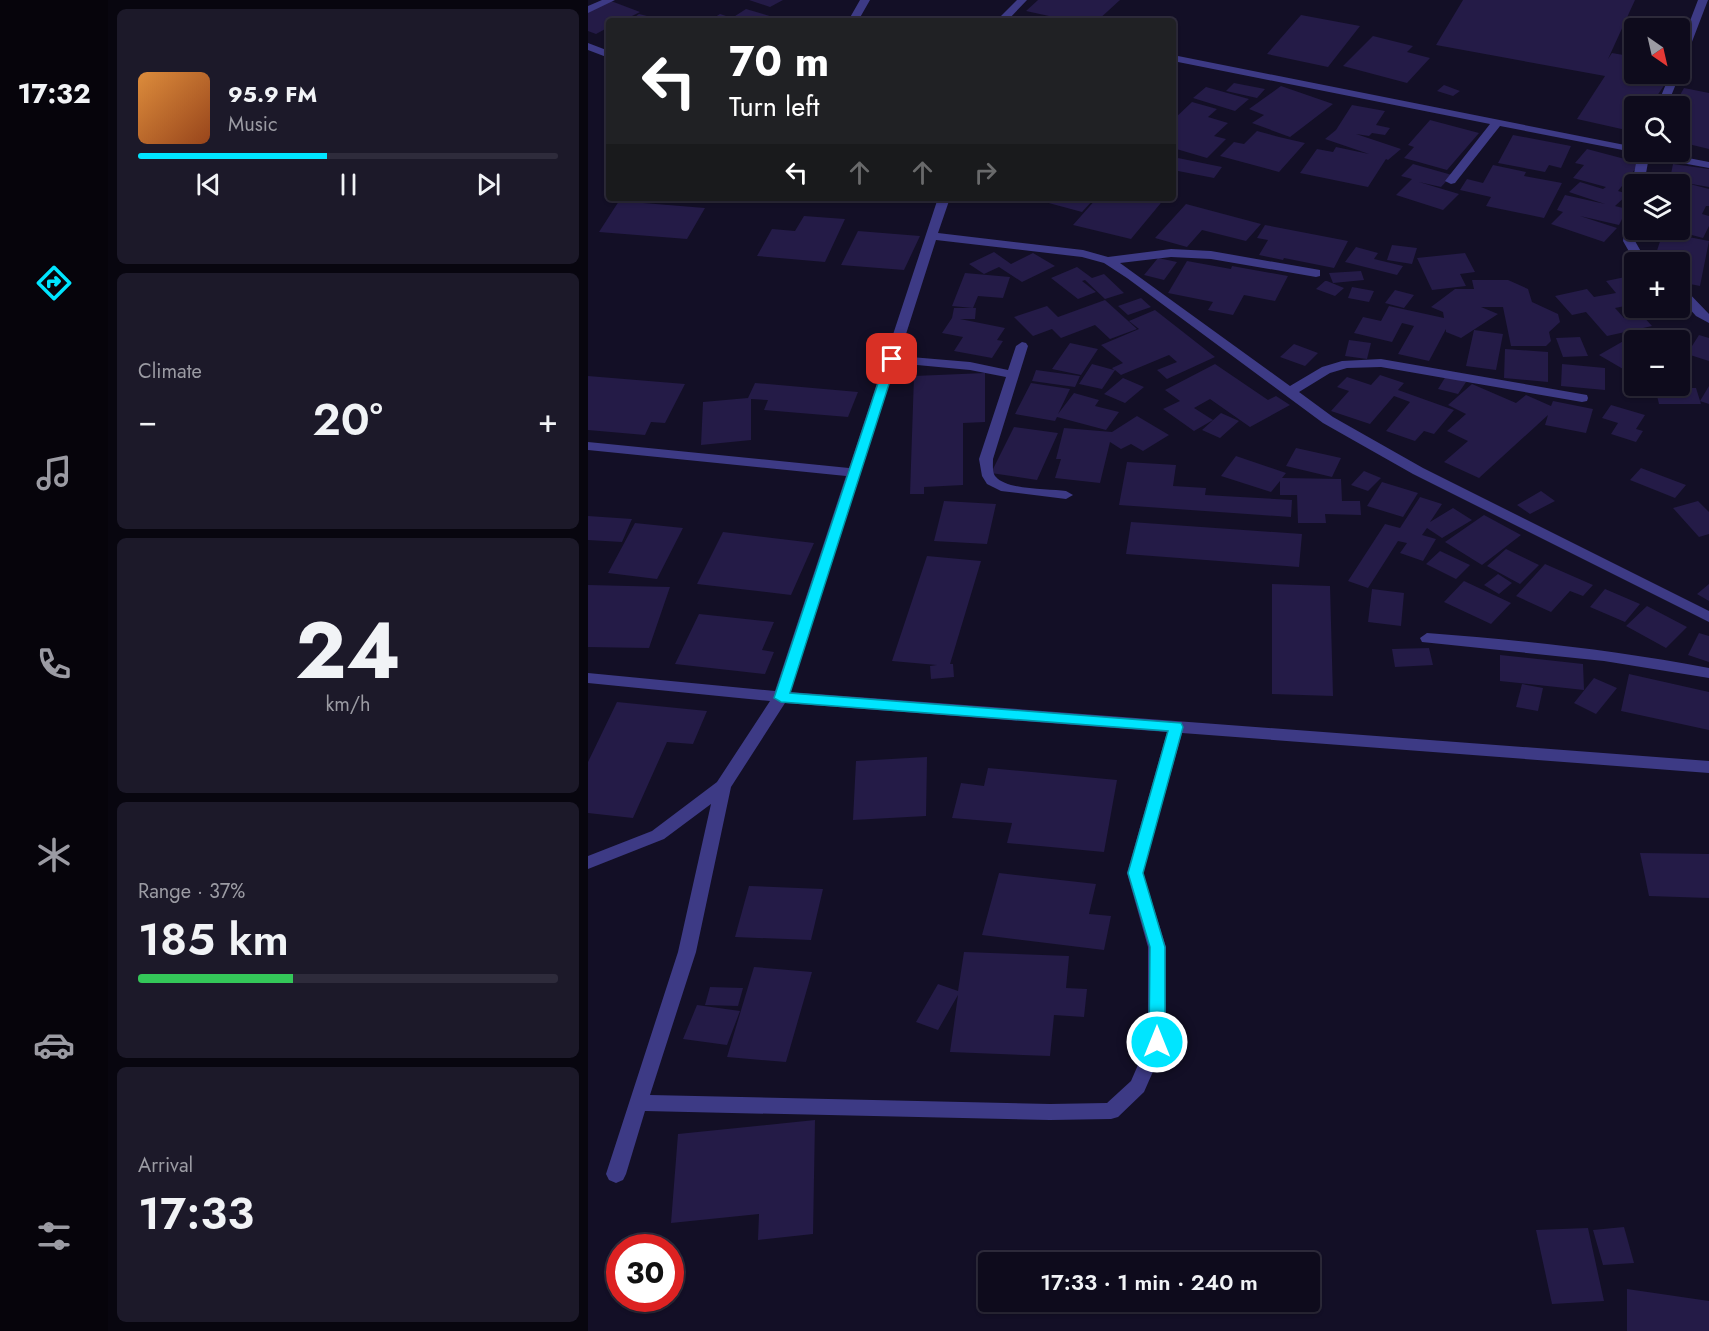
<!DOCTYPE html>
<html lang="en">
<head>
<meta charset="utf-8">
<style>
  body { margin:0; font-family:Jost,sans-serif; background:#1c1929; color:#f1f3f6; height:100vh; display:flex; flex-direction:column; font-size:22px; white-space:nowrap }
  * { box-sizing:border-box; margin:0 }
  p { font-size:20px; color:#9b9ba3 }
  .icon { flex:none; width:33px; height:33px; fill:none; stroke:currentColor; stroke-width:2; stroke-linecap:round; stroke-linejoin:round }
  .map { position:relative; flex:1; overflow:hidden }
  .sheet { display:flex; flex-direction:column; gap:9px; padding:9px; background:#08060f; width:480px }
  .sheet>* { flex:none }
  .hud { position:absolute; left:18px; top:18px; width:570px; height:183px; border-radius:6px; box-shadow:0 2px 4px #0004,0 0 0 2px #2e2b3b; background:#202124; color:#fff; overflow:hidden }
  .needle { width:39px; rotate:146deg }
  .controls { position:absolute; left:1036px; top:18px; display:grid; gap:12px }
  .controls a { display:grid; place-items:center; width:66px; height:66px; border-radius:6px; background:#0e0b1c; box-shadow:0 2px 4px #0004,0 0 0 2px #2e2b3b; font-size:30px }
  .speed { position:absolute; left:18px; top:1234px; display:flex; gap:12px; font-size:30px; font-weight:700; text-align:center }
  .speed>* { display:grid; place-content:center; width:78px; height:78px; border-radius:50%; background:#0e0b1c; box-shadow:0 2px 4px #0004,0 0 0 2px #2e2b3b; line-height:1 }
  .speed .limit { border:9px solid #d22; background:#fff; color:#111 }
  .pin { position:absolute; display:grid; place-items:center; width:51px; height:51px; color:#fff; margin:-26px; border-radius:12px; box-shadow:0 3px 9px #0006 }
  .me { position:absolute; width:66px; margin:-33px; rotate:0deg; stroke-linejoin:round; filter:drop-shadow(0 0 4px #0008) }
  .turn { display:flex; align-items:center; gap:21px; height:126px; padding:0 24px; font-size:27px }
  .turn .icon { width:78px; height:78px; stroke-width:2.5 }
  .turn b { display:block; font-size:42px; line-height:51px }
  .lanes { display:flex; align-items:center; height:57px; padding:0 24px; background:#0003; justify-content:center; gap:30px; direction:ltr }
  .lanes .off { opacity:.35 }
  .big { font-size:45px; font-weight:600; line-height:1.1 }
  .sheet .tile { flex:1; display:flex; flex-direction:column; justify-content:center; gap:9px; min-width:0; padding:0 21px; border-radius:9px; background:#1c1929 }
  .sheet .dial { align-items:center; gap:0 }
  .dial b { font-size:78px; line-height:1 }
  .song { display:flex; align-items:center; gap:18px }
  .cover { width:72px; height:72px; border-radius:9px; background:linear-gradient(135deg,hsl(30 70% 55%),hsl(20 70% 35%)) }
  .played { height:6px; border-radius:3px; background:linear-gradient(90deg,#00e5ff 45%,#2e2b3b 45%) }
  .keys { display:flex; justify-content:space-around; direction:ltr }
  .heat { display:flex; justify-content:space-between; align-items:center; font-size:33px; direction:ltr }
  .charge { height:9px; border-radius:4px; background:linear-gradient(90deg,#34c759 37%,#2e2b3b 0) }
  .trip { position:absolute; left:390px; top:1252px; width:342px; height:60px; border-radius:6px; background:#0e0b1c; box-shadow:0 2px 4px #0004,0 0 0 2px #2e2b3b; font-weight:600; line-height:60px; text-align:center }
  main { display:flex; flex:1; min-height:0 }
  .tabs { display:flex; flex-direction:column; width:108px; justify-content:space-around; align-items:center; background:#06040b; color:#9b9ba3 }
  .tabs .icon { width:42px; height:42px }
  .tabs .on { color:#00e5ff }
  .tabs b { font-size:27px; color:#f1f3f6 }
  .map>svg:first-child { display:block }
  .building { fill:#241b47 }
  .lines { fill:none; stroke-linecap:round; stroke-linejoin:round }
  .street { fill:#3d3a85; fill-rule:evenodd }
  .route { fill:#00e5ff; stroke:#0095a6; stroke-width:1.5 }
</style>
</head>
<body>
<main>
<nav class="tabs">
<b>17:32</b>
<svg class="icon on" aria-label="directions" viewBox="0 0 24 24"><path d="M12 3l9 9-9 9-9-9zM9 14v-3h6M13 9l2 2-2 2"/></svg>
<svg class="icon" aria-label="music" viewBox="0 0 24 24"><path d="M9 18V5l10-2v13"/><circle cx="6" cy="18" r="3"/><circle cx="16" cy="16" r="3"/></svg>
<svg class="icon" aria-label="phone" viewBox="0 0 24 24"><path d="M5 4h4l2 5-3 2q2 4 5 5l2-3 5 2v4C11 20 4 13 5 4z"/></svg>
<svg class="icon" aria-label="climate" viewBox="0 0 24 24"><path d="M12 3v18M4 7l16 10M4 17L20 7"/></svg>
<svg class="icon" aria-label="car" viewBox="0 0 24 24"><path d="M5 17H2v-5l4-1 3-4h7l3 4 3 1v5h-3M9 17h6M6 11h13"/><circle cx="7" cy="17" r="2"/><circle cx="17" cy="17" r="2"/></svg>
<svg class="icon" aria-label="filters" viewBox="0 0 24 24"><path d="M4 7h16M4 17h16"/><circle cx="9" cy="7" r="2"/><circle cx="15" cy="17" r="2"/></svg>
</nav>
<section class="sheet">
<div class="tile">
<div class="song"><i class="cover"></i><div><b>95.9 FM</b><p>Music</p></div></div>
<div class="played"></div>
<div class="keys"><svg class="icon" aria-label="previous" viewBox="0 0 24 24"><path d="M18 5L8 12l10 7zM5 5v14"/></svg><svg class="icon" aria-label="pause" viewBox="0 0 24 24"><path d="M8 5v14M16 5v14"/></svg><svg class="icon" aria-label="next" viewBox="0 0 24 24"><path d="M6 5l10 7-10 7zM19 5v14"/></svg></div>
</div>
<div class="tile"><p>Climate</p>
<div class="heat"><a>−</a><b class="big">20°</b><a>+</a></div>
</div>
<div class="tile dial"><b>24</b><p>km/h</p></div>
<div class="tile"><p>Range · 37%</p><b class="big">185 km</b><div class="charge"></div></div>
<div class="tile"><p>Arrival</p><b class="big">17:33</b></div>
</section>
<div class="map">
<svg width="1121" height="1331" viewBox="0 0 1121 1331">
  <rect width="100%" height="100%" fill="#130f26"/>
  <!-- building -->
  <path class="building" d="M161 0H195L182 7Z
    M450 0H532L509 21H484L438 11Z
    M875 0H1047L1020 59 1024 53 1047 57V74H1084L1062 106H1047V132L989 119 1017 76 848 45Z
    M23 1 52 12 34 21H21V27L8 34 0 31V12Z
    M158 9 192 19 121 21 132 14 144 18Z
    M51 14 75 20V21H41Z
    M713 15 772 26 740 67 679 54Z
    M785 36 825 46 819 52 842 58 819 83 755 66Z
    M646 83 677 89 669 98 638 91Z
    M856 85 872 91 865 96 849 91Z
    M693 86 745 104 702 137 664 123 676 115 661 109Z
    M618 87 661 99 647 111 605 98Z
    M1096 88 1121 93V149L1092 142V106H1086Z
    M604 102 629 109 620 117 640 123 626 136 638 139 619 158 585 148V120Z
    M764 105 797 111 788 125 802 128 797 135 784 133 781 136 768 134 813 149 800 160 798 159 780 187 712 173 729 149 745 152 748 147 781 154 737 139 748 130Z
    M842 120 891 133 859 170 816 158 826 147 820 145Z
    M669 131 691 137 717 143 691 172 632 156 646 142 656 144Z
    M925 135 983 146 973 168 961 165 957 172 910 163Z
    M999 149 1052 163 1030 191 1040 194 1027 206 1039 209 1031 225 992 216 1029 228 1016 242 963 224 975 212 969 210 977 195 1017 204 981 192 992 182 1015 189 1018 187 985 178 996 165 987 163Z
    M585 157 634 167 626 178 585 170Z
    M825 164 864 175 853 187 831 182 871 194 855 210 808 195 824 179 813 176Z
    M1085 164 1121 169V187L1098 183 1121 189V206H1118L1114 214 1121 216V226L1115 238 1085 230H1092V184H1066L1072 177 1082 179Z
    M905 165 938 172 936 176 974 183 956 218 898 206 903 197 872 190 879 179 895 183Z
    M461 198 484 201 487 198H507L494 212 457 202Z
    M509 198H577L543 239 485 225Z
    M31 201 117 208 99 239 11 232Z
    M598 204 673 224 658 241 614 230 599 247 567 238Z
    M216 216 257 219 237 262 169 256 184 229 207 231Z
    M677 225 760 241 746 268 696 258 695 260 671 255 680 240 669 238Z
    M270 231 332 236 316 270 253 265Z
    M1075 232 1121 241 1112 286 1092 282V262L1066 260Z
    M804 245 829 248 824 264 799 260Z
    M768 247 790 253 786 259 815 266 809 275 757 262Z
    M406 252 423 264 445 253 467 266 434 282 411 267 396 274 381 264Z
    M877 253 887 272 872 274 878 286 844 290 829 258Z
    M570 258 589 262 576 280 556 275Z
    M599 261 643 269 644 266 700 276 687 301 656 295 645 315 620 310 625 302 580 293Z
    M489 267 504 278 516 274 536 293 517 299 497 280 494 281 508 292 490 299 463 278Z
    M773 271 776 280 745 283 741 273Z
    M377 273 422 277 415 298 390 296 385 308 364 306Z
    M1047 275V304L1027 308 1036 318 1053 314 1064 326 1019 336 998 312 984 315 967 296 999 289 1006 297 1028 293 1018 281Z
    M884 280H920L940 289 944 302 970 314 972 322 961 332 963 341 958 346H923L915 307H893L910 314 873 338 858 332V329L841 361 810 354 826 326 814 323 804 342 766 333 775 317 793 321 801 306 856 318 855 312 843 307 867 289H886Z
    M737 281H739L756 288 747 296 728 289Z
    M764 287 786 291 781 302 760 298Z
    M807 290 826 295 816 308 797 303Z
    M553 298 563 307 540 315 530 306Z
    M517 300 549 329 522 339 507 325 473 338 464 329 445 336 426 317 459 306 470 317Z
    M366 308H388L387 319H372L417 328 409 340 415 341 404 358 366 351 375 337 354 333 364 318Z
    M1061 308H1093L1091 320 1060 315Z
    M567 310 627 357 579 379 569 370 589 362 581 355 533 375 527 370 514 389 491 384 504 364 526 370 524 368 535 363 513 345 551 329 541 321Z
    M886 330 915 334 908 370 878 366Z
    M1046 335 1055 340H1047V376L1011 355Z
    M1111 335 1121 338V361L1099 354Z
    M992 337 1000 356 975 357 968 338Z
    M761 340 783 343 779 359 757 356Z
    M482 343 510 349 493 375 464 369Z
    M706 344 730 353 717 366 692 357Z
    M917 349 960 352V382L916 378Z
    M627 364 680 400 688 396 702 405 662 427 622 399 606 408 625 420 606 431 575 409 592 401 577 390Z
    M974 364 1017 368V390L973 386Z
    M448 370 492 376 487 387 444 381Z
    M397 373V422L375 423V485L336 487V494H322L326 376Z
    M792 375 816 383 810 390 866 410 846 434 836 431 827 441 798 431 822 402 806 396 782 424 743 411 761 391 749 387 759 377 783 385Z
    M0 376 97 384 77 423 63 422 57 435 0 430Z
    M858 376 878 382 870 394 850 389Z
    M535 378 556 387 537 403 516 394Z
    M167 383 270 392 260 417 176 410 180 400 163 399V440L113 445 115 402 160 398Z
    M443 383 482 389 470 414 486 393 511 400 507 406 531 412 518 430 469 417 467 421 427 414Z
    M884 384 928 403 938 395 963 406 965 401 1005 409 998 433 957 425 960 415 891 478 856 462 880 441 859 431 878 414 860 405Z
    M1121 386V404L1112 401Z
    M1067 388H1108L1113 404H1071Z
    M1023 405 1057 415 1048 429 1055 431 1048 442 1023 434 1030 423 1014 418Z
    M633 413 651 421 632 438 614 430Z
    M549 416 581 435 555 451 543 444 533 449 522 442 512 483 467 478 473 459H468L476 428 524 432Z
    M426 427 470 433 449 480 403 473Z
    M708 448 753 458 744 477 698 466Z
    M648 456 698 473 694 478 753 479 754 501H772L773 515 737 514 738 523H710L709 495H692V481L683 492 633 476Z
    M539 462 588 465 585 486 618 488 617 495 704 500 703 517 531 505Z
    M1053 468 1098 485 1087 498 1042 480Z
    M776 471 793 478 780 491 763 485Z
    M794 482 830 493 815 517 779 506Z
    M953 491 967 501 942 514 929 505Z
    M832 497 854 504 842 522 865 508 884 520 854 538 839 528 834 535 848 539 835 561 812 553 819 543 810 541 780 588 760 581 797 524 812 528Z
    M356 501 408 504 399 544 346 541Z
    M1110 501 1121 512V534L1111 537 1085 508Z
    M896 515 933 535 894 565 857 542Z
    M0 516 44 519 34 542 0 540Z
    M543 522 714 534 711 567 538 554Z
    M47 523 95 528 69 579 20 573Z
    M135 532 226 543 203 595 109 584Z
    M918 549 951 565 932 584 899 566Z
    M852 551 882 565 868 579 838 564Z
    M339 556 393 561 362 664H365L366 677 343 679 342 666 349 665 304 661Z
    M957 564 1005 585 995 596 982 591 963 612 928 596Z
    M910 574 924 583 911 594 896 585Z
    M876 581 923 603 903 624 856 602Z
    M684 584 742 586 745 696 684 694Z
    M1121 584V601L1109 594Z
    M0 585 82 587 61 648 0 647Z
    M784 589 816 593 813 626 780 622Z
    M1017 589 1052 604 1037 622 1002 607Z
    M1059 606 1099 627 1078 648 1038 626Z
    M111 614 186 622 174 650 186 652 177 674 87 664Z
    M1111 633 1121 636V662L1100 655Z
    M841 648 845 665 807 667 804 649Z
    M912 655 995 664 996 690 912 681Z
    M1041 674 1121 692V730L1033 711Z
    M1006 678 1029 688 1008 714 986 703Z
    M934 684 955 688 950 711 928 707Z
    M29 702 119 711 105 744 79 742 45 818 0 813V762Z
    M339 757 338 816 265 820 268 761Z
    M400 768 529 780 516 852 419 843 424 823 364 818 373 783 396 786Z
    M1052 853 1121 854V898L1061 896Z
    M411 873 508 884 501 914 523 916 516 950 394 935Z
    M161 886 235 889 223 940 147 937Z
    M376 952 481 956 478 988 499 989 496 1017 466 1015 462 1056 362 1052 370 995 350 1030 328 1022 350 984 370 991Z
    M166 967 224 972 198 1062 139 1057Z
    M122 987 155 988 150 1006 117 1005Z
    M109 1005 152 1011 139 1045 95 1039Z
    M227 1120 225 1234 170 1240 171 1214 83 1223 90 1134Z
    M1036 1227 1046 1263 1015 1265 1005 1230Z
    M1000 1228 1016 1301 964 1304 948 1230Z
    M1039 1289 1121 1301V1331H1039Z"/>
  <g class="lines">
    <!-- street -->
    <path class="street" d="M14 0H27L0 13V6Z
      M272 0H282L270 21H260Z
      M429 0H439L419 21H408Z
      M1110 0H1120L1097 60 1092 63V47Z
      M312 18H341L346 21H307Z
      M0 43 21 51V58L0 50Z
      M585 55 1047 147V152H1069L1121 162V168L1061 157 1056 184H1047V187L1044 184 1050 153 912 126 867 183 863 184 857 181 902 124 585 61Z
      M1082 74H1092L1079 106H1069Z
      M350 198H362L350 233 495 250 520 257 583 249 623 251 732 270V276L728 277 623 259 583 257 532 263 702 386 734 367 754 361 793 359 999 395 1000 398 999 401 994 402 793 367 759 368 742 373 711 392 745 417 835 468 1121 611V622L825 474 735 423 539 278 516 263 494 257 348 240 311 356 382 362 420 370 428 346 434 342 438 343 440 346 405 459C405 465 404 473 408 477 419 490 462 489 478 491L485 495 478 499 413 491 399 484 394 476 391 459 418 377 382 370 308 363 202 692 1121 761V773L594 733 555 873 578 947V1042L556 1092 530 1117 523 1119 462 1120 57 1111 38 1174 35 1180 28 1183 21 1180 18 1174 90 952 123 804 76 839 0 869V856L64 831 129 782 182 701 0 683V673L187 691 258 476 0 450V442L261 468ZM197 703 579 732 539 873 560 947V1042L543 1081 519 1103 462 1104 62 1095 108 952 143 787Z
      M1047 199V241L1059 262H1047L1035 241 1041 202Z
      M1092 287 1096 288 1121 314V323L1108 316 1092 298Z
      M839 633C934 640 1028 650 1121 668V678L1016 661 834 642 832 638Z"/>
  </g>
  <!-- route -->
  <path class="route" d="M304 356 309 359 202 693 593 723 595 727 555 873 577 947V1042L575 1047 569 1049 563 1047 561 1042 562 947 540 873 580 731 193 702 186 698 298 359Z"/>
</svg>
<div class="controls">
<a><svg class="needle" viewBox="-14 -14 28 28"><path d="M0-13l5 13h-10z" fill="#e53935"/><path d="M0 13l5-13h-10z" fill="#9b9ba3"/></svg></a>
<a><svg class="icon" aria-label="search" viewBox="0 0 24 24"><circle cx="10" cy="10" r="6"/><path d="M15 15l6 6"/></svg></a>
<a><svg class="icon" aria-label="layers" viewBox="0 0 24 24"><path d="M12 4l9 5-9 5-9-5zM3 14l9 5 9-5"/></svg></a>
<a>+</a>
<a>−</a>
</div>
<div class="speed"><div class="limit">30</div></div>
<div class="pin" style="left:304px;top:359px;background:#d93025"><svg class="icon" aria-label="arrive" viewBox="0 0 24 24"><path d="M6 21V4h12l-3 4 3 4H6"/></svg></div>
<svg class="me" style="left:569px;top:1042px" viewBox="-20 -20 40 40"><circle r="17" fill="#00e5ff" stroke="#fff" stroke-width="3"/><path d="M0-11L8 9 0 5-8 9z" fill="#fff"/></svg>
<div class="trip">17:33 · 1 min · 240 m</div>
<div class="hud">
<div class="turn"><svg class="icon" aria-label="left" viewBox="0 0 24 24"><path d="M17 20v-9H6M10 6l-5 5 5 5"/></svg><div><b>70 m</b>Turn left</div></div>
<div class="lanes"><svg class="icon" aria-label="left" viewBox="0 0 24 24"><path d="M17 20v-9H6M10 6l-5 5 5 5"/></svg><svg class="icon off" aria-label="ahead" viewBox="0 0 24 24"><path d="M12 20V5M6 11l6-6 6 6"/></svg><svg class="icon off" aria-label="ahead" viewBox="0 0 24 24"><path d="M12 20V5M6 11l6-6 6 6"/></svg><svg class="icon off" aria-label="right" viewBox="0 0 24 24"><path d="M7 20v-9h11M14 6l5 5-5 5"/></svg></div>
</div>
</div>
</main>
</body>
</html>
